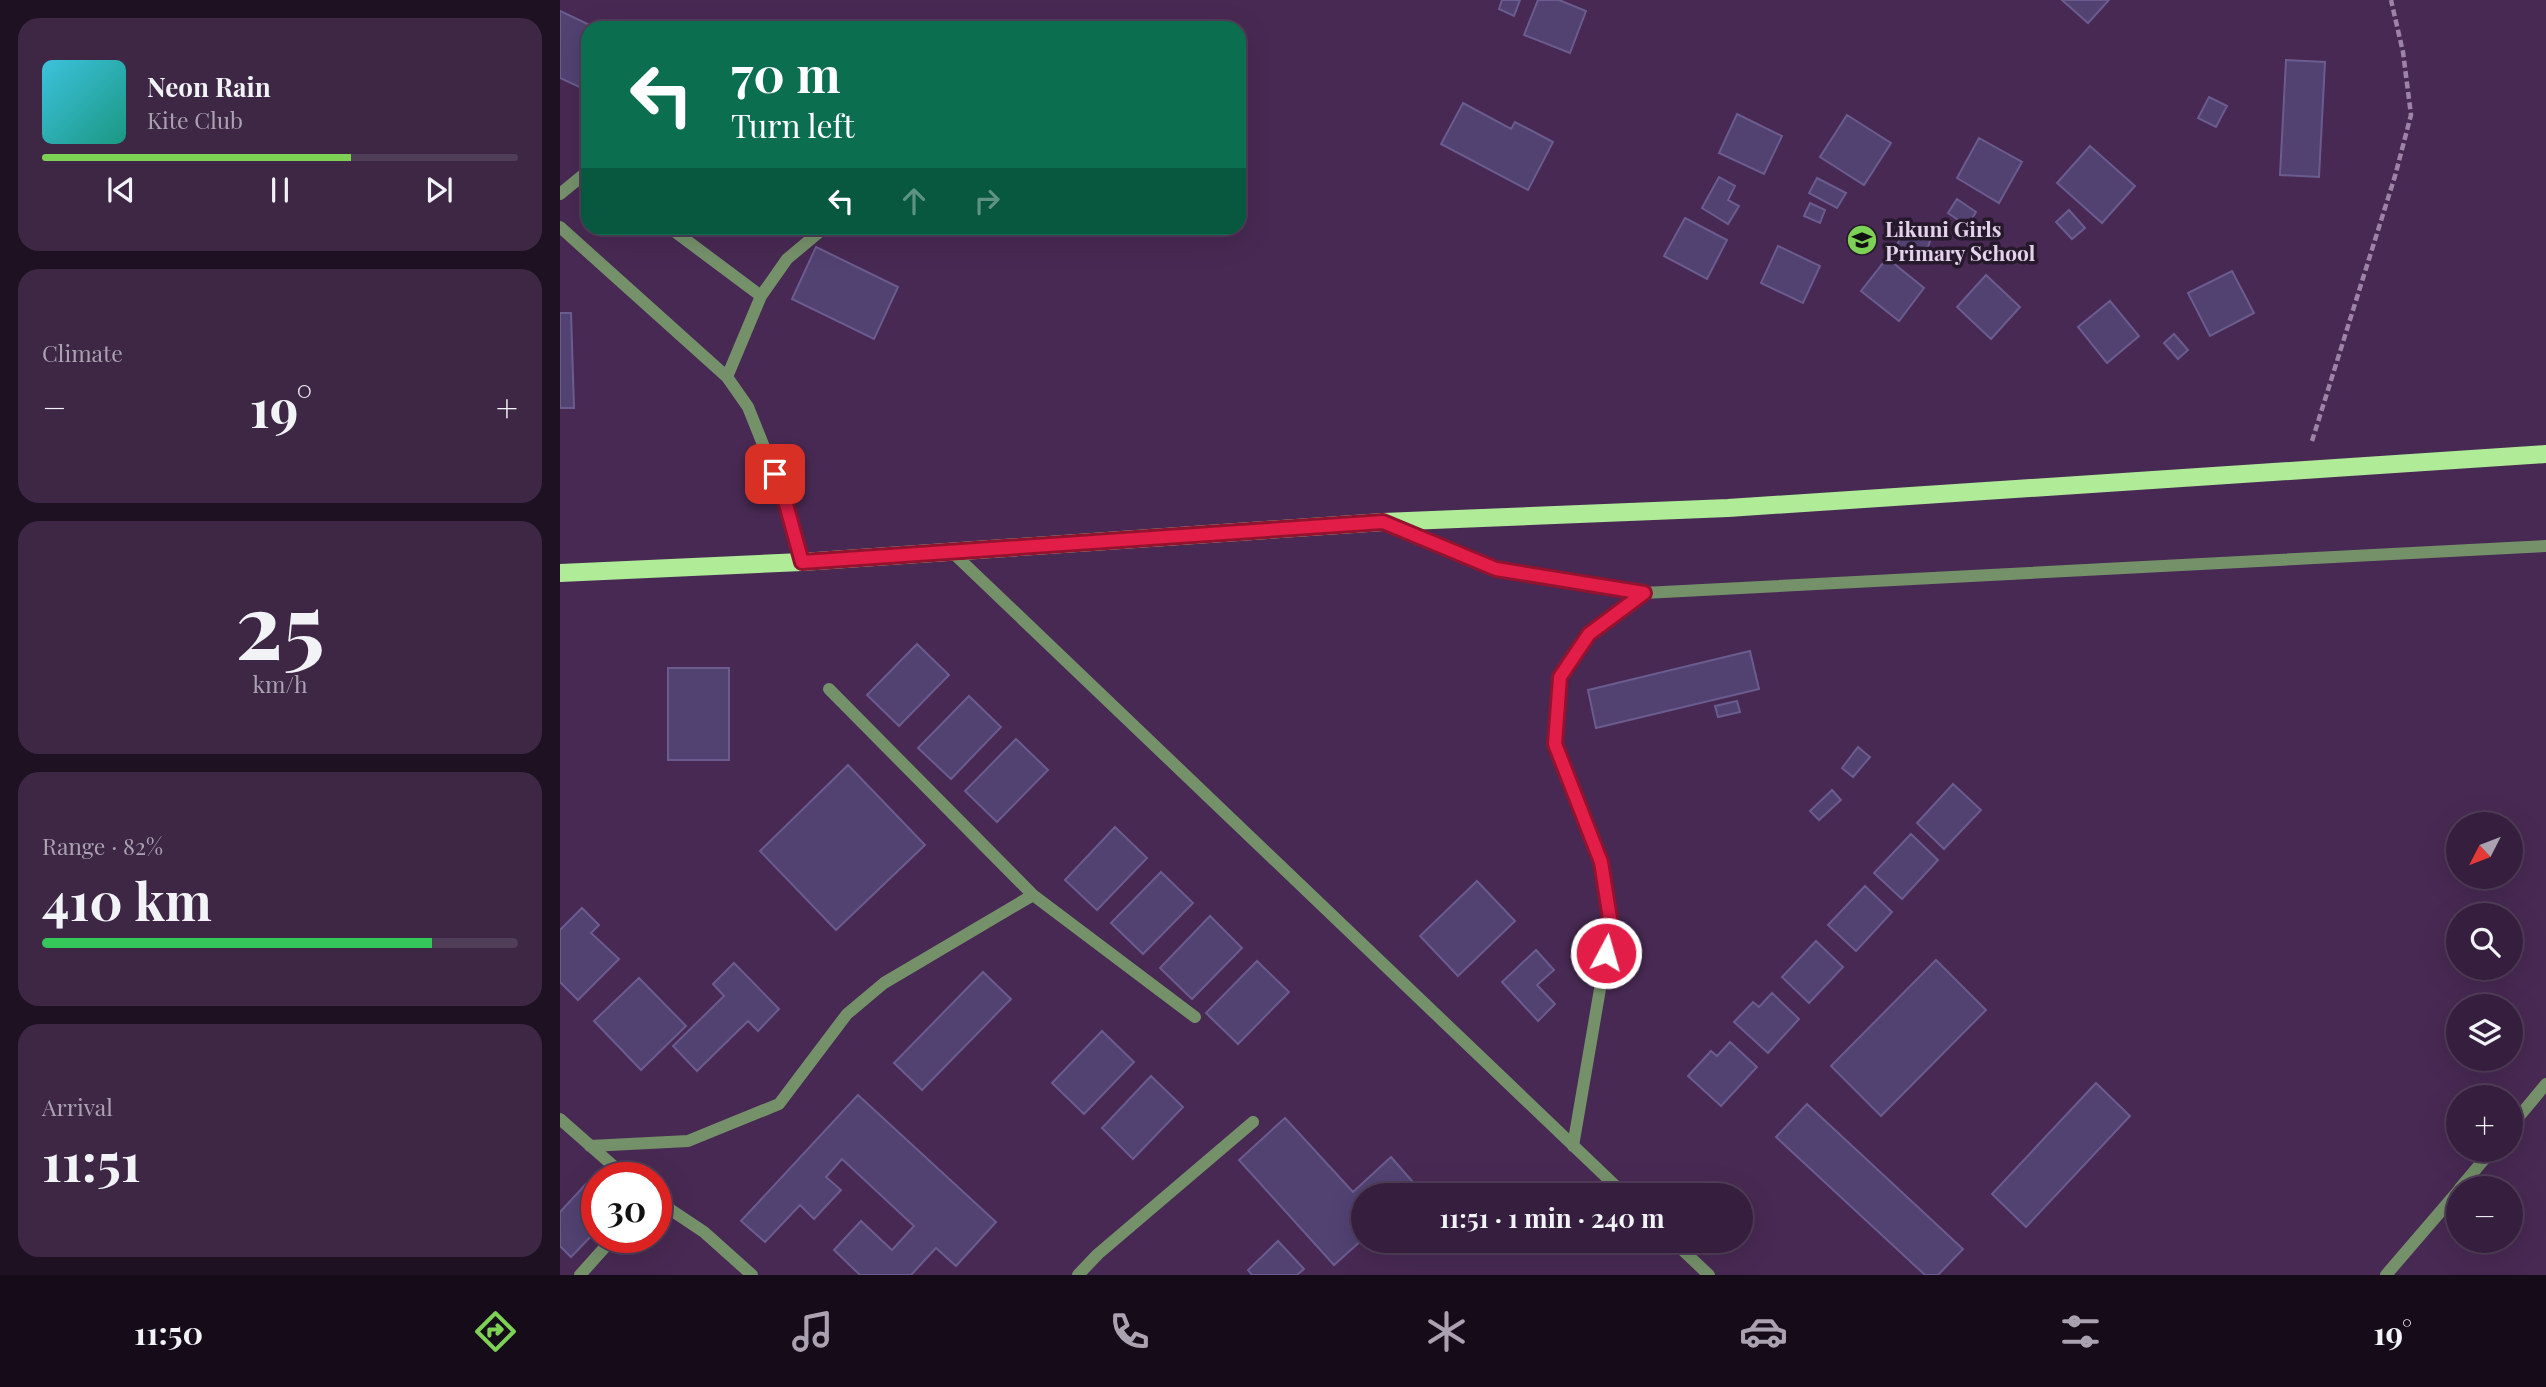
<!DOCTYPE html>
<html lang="en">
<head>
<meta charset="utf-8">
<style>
  body { margin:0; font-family:"Playfair Display",serif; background:#3d2745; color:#f1f3f6; height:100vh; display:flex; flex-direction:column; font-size:26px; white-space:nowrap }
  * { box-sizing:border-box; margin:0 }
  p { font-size:23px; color:#aaa2b0 }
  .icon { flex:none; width:38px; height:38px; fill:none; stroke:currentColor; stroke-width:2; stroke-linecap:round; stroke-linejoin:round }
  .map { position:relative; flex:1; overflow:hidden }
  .panel { display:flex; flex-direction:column; gap:18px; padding:18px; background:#1e1122; width:560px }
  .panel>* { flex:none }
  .top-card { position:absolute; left:21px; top:21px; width:665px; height:214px; border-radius:21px; box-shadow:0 7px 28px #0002,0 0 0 2px #503d58; background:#0b6e4f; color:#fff; overflow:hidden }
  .needle { width:46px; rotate:228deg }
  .buttons { position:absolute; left:1886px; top:812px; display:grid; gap:14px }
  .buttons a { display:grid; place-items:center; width:77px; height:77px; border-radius:50%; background:#361f3e; box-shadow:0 7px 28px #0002,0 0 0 2px #503d58; font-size:35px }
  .speed { position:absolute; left:21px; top:1162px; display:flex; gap:14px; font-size:35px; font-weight:700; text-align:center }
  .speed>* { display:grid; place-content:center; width:91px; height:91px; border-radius:50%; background:#361f3e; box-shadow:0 7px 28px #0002,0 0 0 2px #503d58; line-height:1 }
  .speed .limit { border:10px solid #d22; background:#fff; color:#111 }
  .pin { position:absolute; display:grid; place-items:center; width:60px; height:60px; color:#fff; margin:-30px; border-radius:14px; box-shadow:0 4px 10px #0006 }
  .me { position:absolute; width:77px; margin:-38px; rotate:6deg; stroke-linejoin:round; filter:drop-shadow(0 0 5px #0008) }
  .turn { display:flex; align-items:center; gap:24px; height:147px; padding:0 35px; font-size:32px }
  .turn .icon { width:91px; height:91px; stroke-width:2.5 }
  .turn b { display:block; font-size:49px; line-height:60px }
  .lanes { display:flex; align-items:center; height:66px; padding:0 35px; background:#0003; justify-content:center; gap:35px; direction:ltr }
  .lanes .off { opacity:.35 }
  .big { font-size:52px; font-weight:700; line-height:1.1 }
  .panel .widget { flex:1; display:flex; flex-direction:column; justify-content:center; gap:10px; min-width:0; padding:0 24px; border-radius:21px; background:#3d2745 }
  .panel .dial { align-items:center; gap:0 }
  .dial b { font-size:91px; line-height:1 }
  .song { display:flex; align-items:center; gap:21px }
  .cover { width:84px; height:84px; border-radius:10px; background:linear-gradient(135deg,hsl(190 70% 55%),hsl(170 70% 35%)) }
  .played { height:7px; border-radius:4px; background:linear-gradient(90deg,#7dd154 65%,#503d58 65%) }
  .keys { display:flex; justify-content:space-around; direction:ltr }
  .heat { display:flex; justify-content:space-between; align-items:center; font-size:38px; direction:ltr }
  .charge { height:10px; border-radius:5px; background:linear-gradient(90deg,#34c759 82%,#503d58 0) }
  .trip { position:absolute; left:791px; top:1183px; width:402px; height:70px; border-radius:35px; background:#361f3e; box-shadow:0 7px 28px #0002,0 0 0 2px #503d58; font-weight:700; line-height:70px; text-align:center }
  .dock { display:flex; height:112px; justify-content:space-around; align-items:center; background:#160c19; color:#aaa2b0 }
  .dock .icon { width:49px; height:49px }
  .dock .on { color:#7dd154 }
  .dock b { font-size:32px; color:#f1f3f6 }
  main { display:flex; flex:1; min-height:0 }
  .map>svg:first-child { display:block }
  .building { fill:#514272; stroke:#6b5c8f; stroke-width:2 }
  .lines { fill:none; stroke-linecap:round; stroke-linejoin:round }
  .path { stroke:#9d84a6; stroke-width:4.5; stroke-dasharray:7 3.5; stroke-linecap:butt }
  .minor { stroke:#75916a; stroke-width:12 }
  .major { stroke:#b0eb98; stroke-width:18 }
  .route-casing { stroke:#92132f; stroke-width:18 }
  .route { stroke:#e11d48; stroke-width:12 }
  .labels { text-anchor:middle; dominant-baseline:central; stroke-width:7; stroke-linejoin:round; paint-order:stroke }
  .poi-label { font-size:21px; font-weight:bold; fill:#e4d1eb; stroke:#26192c; text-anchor:start }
</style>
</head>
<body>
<main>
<section class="panel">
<div class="widget">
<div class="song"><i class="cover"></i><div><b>Neon Rain</b><p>Kite Club</p></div></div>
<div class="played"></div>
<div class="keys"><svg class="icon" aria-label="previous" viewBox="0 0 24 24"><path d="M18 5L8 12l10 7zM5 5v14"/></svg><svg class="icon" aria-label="pause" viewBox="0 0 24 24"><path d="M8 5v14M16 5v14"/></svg><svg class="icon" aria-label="next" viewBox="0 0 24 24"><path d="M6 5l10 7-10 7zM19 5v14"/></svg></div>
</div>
<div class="widget"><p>Climate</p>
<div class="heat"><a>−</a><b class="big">19°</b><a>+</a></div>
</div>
<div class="widget dial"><b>25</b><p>km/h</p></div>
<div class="widget"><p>Range · 82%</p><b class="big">410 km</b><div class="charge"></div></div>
<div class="widget"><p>Arrival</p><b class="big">11:51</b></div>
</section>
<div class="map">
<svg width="1986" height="1275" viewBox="0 0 1986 1275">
  <rect width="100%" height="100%" fill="#482953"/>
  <!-- building -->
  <path class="building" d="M942 0H960L954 16 939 9Z
    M978 0H999L1026 11 1010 53 964 35Z
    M1502 0H1549L1528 23Z
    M0 11 36 28H28V91L0 78Z
    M1726 60 1765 62 1759 177 1720 175Z
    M1649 97 1667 106 1656 127 1638 118Z
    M903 103 951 129 955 122 993 142 968 190 881 144Z
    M1177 114 1222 136 1204 174 1159 153Z
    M1287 115 1331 143 1304 185 1260 157Z
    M1419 138 1462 162 1439 203 1397 178Z
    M1530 146 1575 186 1542 223 1497 183Z
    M1159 177 1175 186 1168 200 1179 206 1168 224 1142 208Z
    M1257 178 1286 193 1277 208 1249 193Z
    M1397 199 1416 212 1407 226 1388 213Z
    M1250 203 1265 210 1260 223 1244 216Z
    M1509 210 1525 228 1512 239 1496 222Z
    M1125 218 1167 240 1147 279 1104 256Z
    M1342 228 1371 238 1365 256 1337 247Z
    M1218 246 1260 266 1243 303 1201 283Z
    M256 247 338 287 314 339 232 299Z
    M1327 258 1364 288 1339 321 1301 291Z
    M1672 271 1694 313 1650 336 1628 293Z
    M1426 275 1460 307 1431 339 1397 307Z
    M1550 301 1579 336 1547 363 1518 327Z
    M0 313H11L14 408H0Z
    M1614 334 1628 350 1618 359 1604 343Z
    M357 644 389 675 339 726 307 695Z
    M1190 651 1199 689 1036 728 1028 690Z
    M108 668H169V760H108Z
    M409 696 441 727 391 779 358 748Z
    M1177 701 1180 712 1158 717 1155 706Z
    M456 739 488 770 437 822 405 791Z
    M1298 747 1310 757 1293 777 1282 768Z
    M288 765 365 845 276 930 200 851Z
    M1393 784 1421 810 1384 849 1357 823Z
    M1272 790 1281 800 1259 820 1250 811Z
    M555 827 587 858 537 910 505 880Z
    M1351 834 1378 860 1342 899 1314 873Z
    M601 872 633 903 583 954 551 923Z
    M917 881 955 921 898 976 860 936Z
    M1305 886 1332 912 1296 951 1268 925Z
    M22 908 39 925 31 933 59 959 18 1000 0 982V930Z
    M650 916 682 948 632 999 600 968Z
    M1256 941 1283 967 1249 1003 1222 977Z
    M976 950 994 970 977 985 995 1004 978 1021 942 982Z
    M1376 960 1426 1010 1321 1116 1271 1066Z
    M697 961 729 992 678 1044 646 1013Z
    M174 963 219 1009 198 1031 188 1021 137 1071 113 1046 164 996 153 984Z
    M423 972 451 999 362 1090 334 1063Z
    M79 978 126 1026 81 1070 34 1021Z
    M1212 993 1239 1019 1208 1053 1174 1022 1193 1002 1199 1007Z
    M542 1031 574 1062 524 1114 492 1083Z
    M1170 1042 1197 1067 1161 1106 1128 1076 1151 1051 1157 1056Z
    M591 1076 623 1107 573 1159 542 1128Z
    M1536 1083 1570 1116 1466 1227 1432 1194Z
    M298 1095 436 1222 396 1266 376 1248 351 1275H300L274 1250 301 1221 332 1250 354 1226 282 1159 266 1177 281 1190 254 1219 240 1205 205 1242 181 1221Z
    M1247 1104 1403 1249 1378 1275H1365L1216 1137Z
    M725 1118 793 1192 831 1157 859 1189 852 1195H803V1239L774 1265 679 1160Z
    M26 1184 37 1195V1230L11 1257 0 1246V1212Z
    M718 1241 744 1269 737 1275H692L688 1270Z"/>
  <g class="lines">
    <!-- path -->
    <path class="path" d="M1752 441 1835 176 1851 115 1843 52 1831 0"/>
    <!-- minor -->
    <path class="minor" d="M0 194 28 171
      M0 227 167 377 188 407 224 497 242 562
      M110 228 201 296
      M167 377 201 296 227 259 264 228
      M827 524 936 569 1084 593 1986 546
      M392 552 1065 1195
      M269 689 473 895 635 1017
      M0 1119 67 1178
      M1951 1126 1986 1084
      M30 1146 128 1141 219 1104 287 1014 324 983 473 895
      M1013 1146 1051 925 1041 862 995 744 1000 677 1029 634 1084 593
      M1900 1188 1932 1150
      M96 1200 144 1232 192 1275
      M1113 1241 1149 1275
      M20 1275 54 1237
      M518 1275 538 1254 693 1122
      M1826 1275 1899 1190"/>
    <!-- major -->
    <path class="major" d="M0 573 242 562 823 522 1168 508 1986 454"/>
  </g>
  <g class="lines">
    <!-- route casing -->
    <g class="route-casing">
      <path id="route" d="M215 474 224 497 242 562 823 522 936 569 1084 593 1029 634 1000 677 995 744 1041 862 1051 925 1046 953"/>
    </g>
    <!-- route -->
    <use href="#route" class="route"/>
  </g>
  <!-- icons -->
  <defs>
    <g id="school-disc" transform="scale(1.575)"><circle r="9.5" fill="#7dd154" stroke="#26192c"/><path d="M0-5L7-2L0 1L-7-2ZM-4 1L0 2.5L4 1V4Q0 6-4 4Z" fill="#111"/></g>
  </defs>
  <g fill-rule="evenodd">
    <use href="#school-disc" x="1302" y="240"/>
  </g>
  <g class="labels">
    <!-- poi labels -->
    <g class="poi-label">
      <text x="1325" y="228">Likuni Girls<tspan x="1325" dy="24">Primary School</tspan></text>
    </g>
  </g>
</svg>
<div class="buttons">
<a><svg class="needle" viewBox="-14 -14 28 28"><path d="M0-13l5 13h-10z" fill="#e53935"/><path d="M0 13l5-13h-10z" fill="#aaa2b0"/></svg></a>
<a><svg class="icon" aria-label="search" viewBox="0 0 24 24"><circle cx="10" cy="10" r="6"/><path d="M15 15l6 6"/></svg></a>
<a><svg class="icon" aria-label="layers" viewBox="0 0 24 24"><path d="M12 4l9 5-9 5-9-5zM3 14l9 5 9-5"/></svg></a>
<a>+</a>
<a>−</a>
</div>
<div class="speed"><div class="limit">30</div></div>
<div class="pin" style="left:215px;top:474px;background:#d93025"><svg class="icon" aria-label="arrive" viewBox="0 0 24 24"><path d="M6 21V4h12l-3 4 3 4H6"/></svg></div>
<svg class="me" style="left:1046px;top:953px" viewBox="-20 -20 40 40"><circle r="17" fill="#e11d48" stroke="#fff" stroke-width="3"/><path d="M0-11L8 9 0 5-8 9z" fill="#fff"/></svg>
<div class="trip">11:51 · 1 min · 240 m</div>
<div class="top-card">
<div class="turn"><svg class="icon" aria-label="left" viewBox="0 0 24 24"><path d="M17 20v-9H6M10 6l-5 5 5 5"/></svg><div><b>70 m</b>Turn left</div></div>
<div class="lanes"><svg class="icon" aria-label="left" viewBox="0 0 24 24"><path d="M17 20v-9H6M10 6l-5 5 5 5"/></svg><svg class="icon off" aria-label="ahead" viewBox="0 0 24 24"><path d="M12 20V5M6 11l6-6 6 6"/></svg><svg class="icon off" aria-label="right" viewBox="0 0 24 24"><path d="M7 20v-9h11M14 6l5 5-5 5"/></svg></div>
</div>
</div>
</main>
<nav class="dock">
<b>11:50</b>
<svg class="icon on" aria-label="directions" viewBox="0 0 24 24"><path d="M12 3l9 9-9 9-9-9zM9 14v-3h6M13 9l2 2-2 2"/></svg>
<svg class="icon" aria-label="music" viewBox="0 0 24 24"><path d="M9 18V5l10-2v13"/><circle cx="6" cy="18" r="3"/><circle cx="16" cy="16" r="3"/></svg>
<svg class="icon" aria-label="phone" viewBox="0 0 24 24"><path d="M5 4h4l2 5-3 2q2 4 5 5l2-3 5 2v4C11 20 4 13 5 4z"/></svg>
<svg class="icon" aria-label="climate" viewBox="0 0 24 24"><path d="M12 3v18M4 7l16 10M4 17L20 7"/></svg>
<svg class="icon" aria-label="car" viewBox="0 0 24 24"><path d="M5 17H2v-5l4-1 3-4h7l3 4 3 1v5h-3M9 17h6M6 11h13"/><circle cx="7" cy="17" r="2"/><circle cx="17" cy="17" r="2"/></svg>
<svg class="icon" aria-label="filters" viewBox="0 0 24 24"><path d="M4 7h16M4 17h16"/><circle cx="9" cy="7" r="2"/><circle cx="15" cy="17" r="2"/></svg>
<b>19°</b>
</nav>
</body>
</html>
